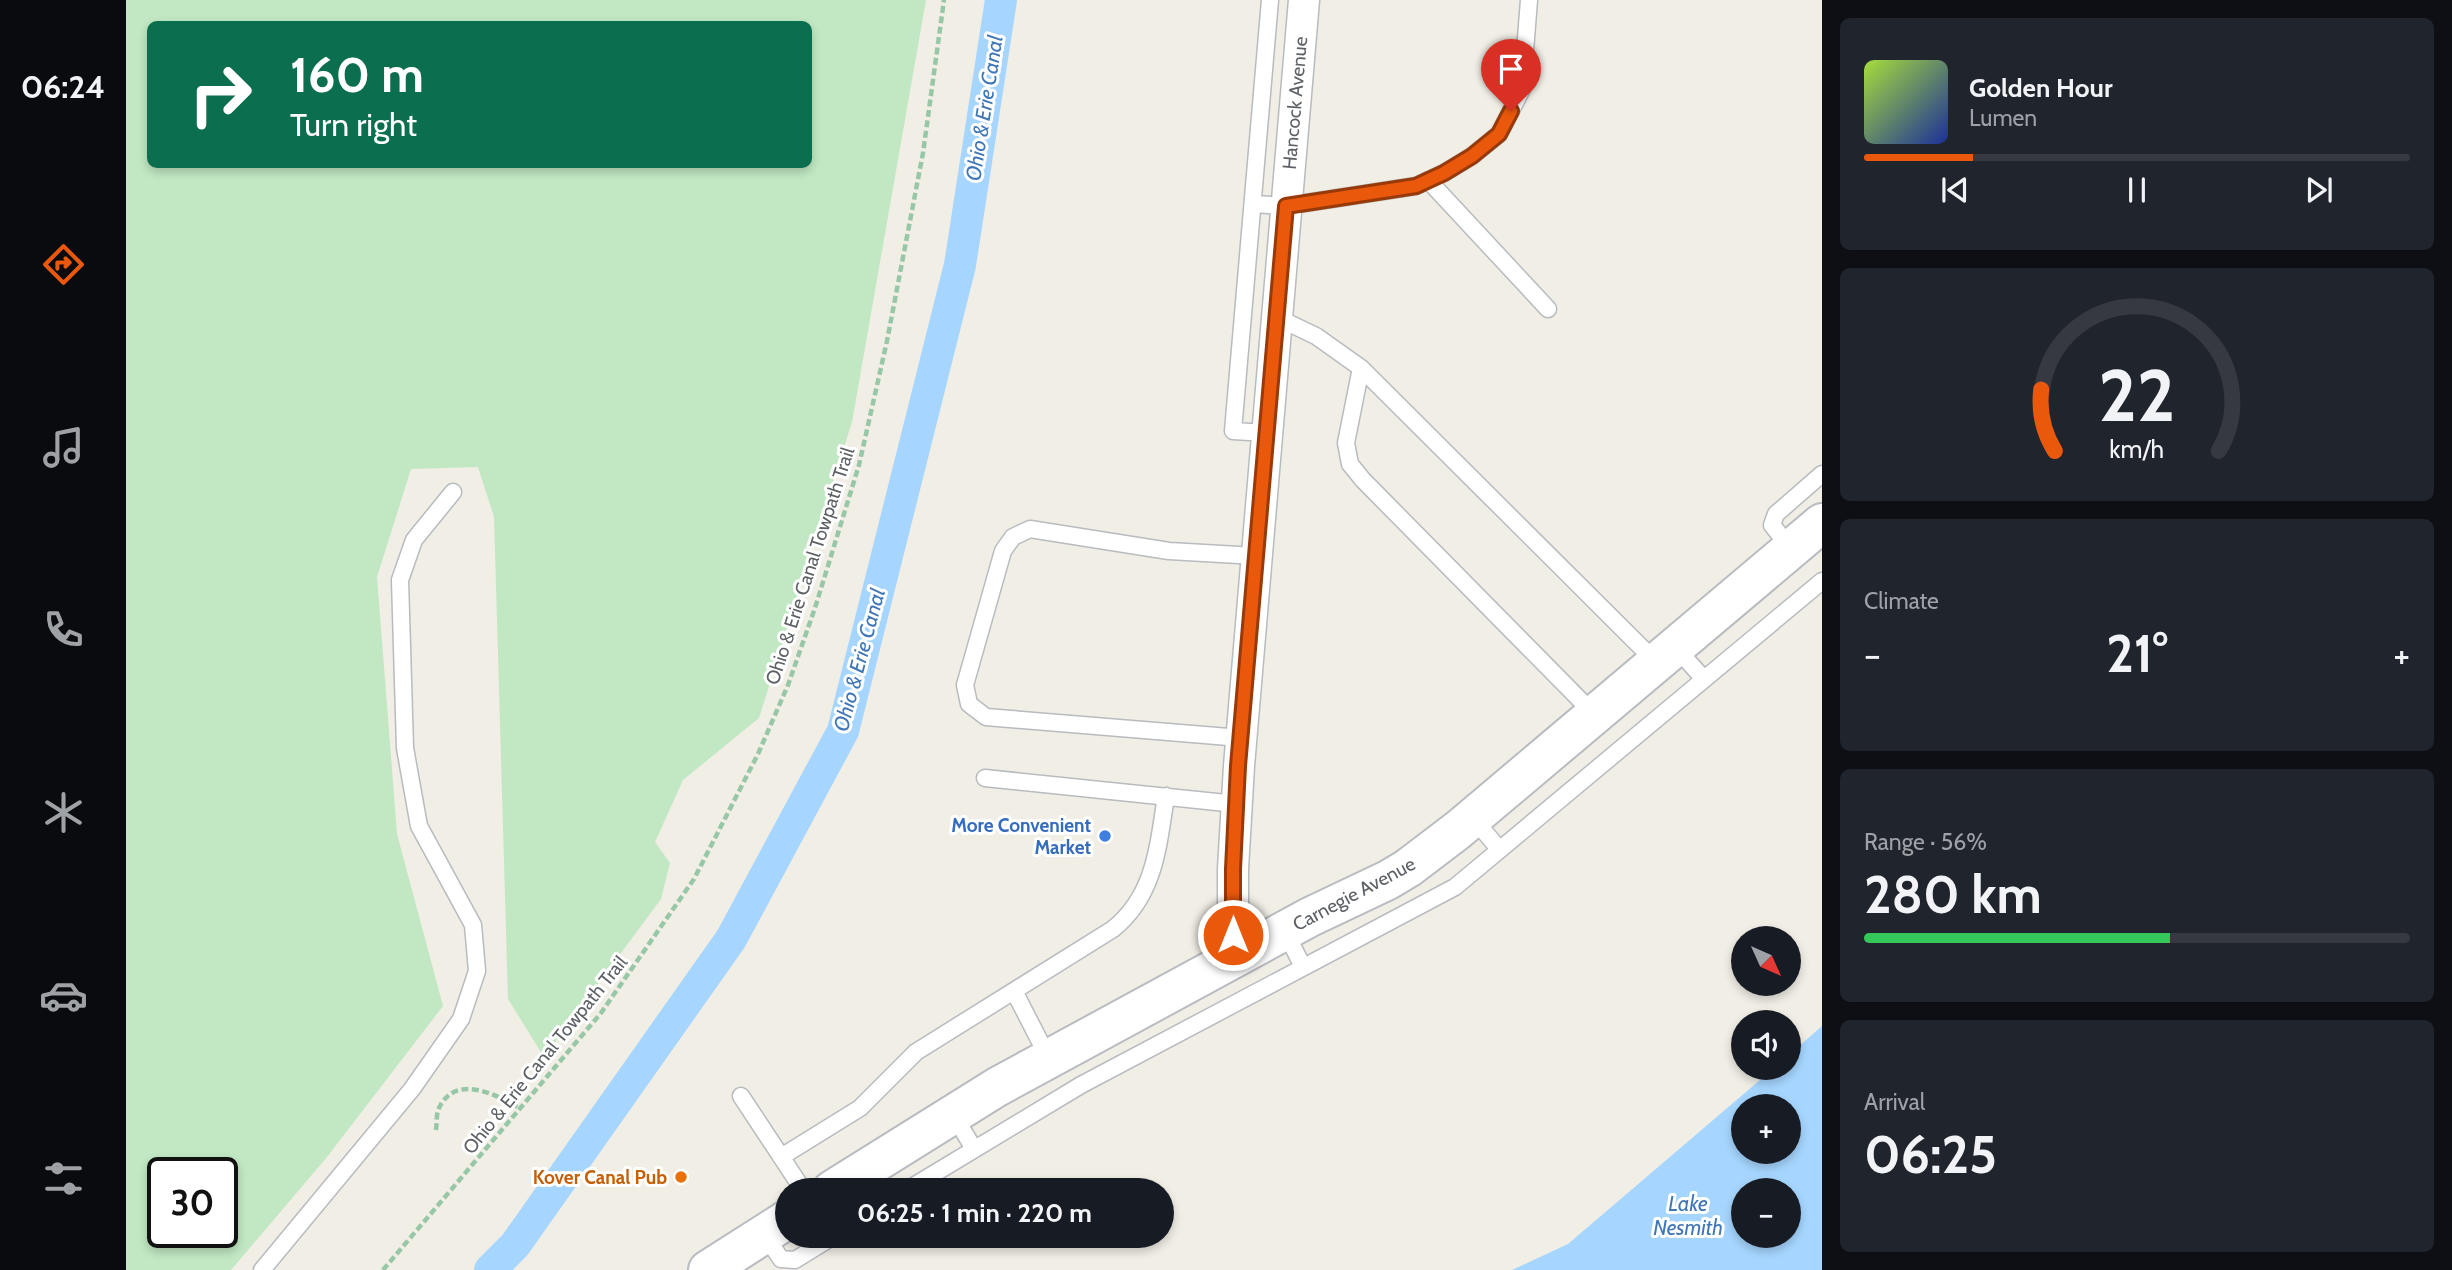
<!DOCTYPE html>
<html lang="en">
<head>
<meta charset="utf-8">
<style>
  body { margin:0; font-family:Cabin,sans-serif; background:#20242c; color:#f1f3f6; height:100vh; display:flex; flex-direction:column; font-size:26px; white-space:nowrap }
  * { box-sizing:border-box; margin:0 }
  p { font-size:23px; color:#9ea1a6 }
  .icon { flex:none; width:38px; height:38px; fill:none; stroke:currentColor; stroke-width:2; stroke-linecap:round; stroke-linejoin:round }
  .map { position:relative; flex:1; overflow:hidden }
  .sheet { display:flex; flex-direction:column; gap:18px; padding:18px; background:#0d0f14; width:630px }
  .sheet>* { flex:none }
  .banner { position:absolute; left:21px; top:21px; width:665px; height:147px; border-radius:10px; box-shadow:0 4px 10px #0003; background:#0b6e4f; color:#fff; overflow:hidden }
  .needle { width:46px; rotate:135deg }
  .controls { position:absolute; left:1605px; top:926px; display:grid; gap:14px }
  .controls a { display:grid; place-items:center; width:70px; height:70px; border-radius:50%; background:#171b24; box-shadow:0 4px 10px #0003; font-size:35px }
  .speed { position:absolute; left:21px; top:1157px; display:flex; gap:14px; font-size:35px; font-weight:700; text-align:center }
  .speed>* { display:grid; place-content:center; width:91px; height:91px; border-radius:50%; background:#171b24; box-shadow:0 4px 10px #0003; line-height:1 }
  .speed .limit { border:4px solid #111; border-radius:10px; background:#fff; color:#111 }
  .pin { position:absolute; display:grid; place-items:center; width:60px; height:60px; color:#fff; margin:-72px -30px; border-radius:50% 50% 50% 0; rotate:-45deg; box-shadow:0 0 7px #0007 }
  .pin .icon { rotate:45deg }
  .me { position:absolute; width:77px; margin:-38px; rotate:0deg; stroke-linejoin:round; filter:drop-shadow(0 0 5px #0008) }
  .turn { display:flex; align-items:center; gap:24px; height:147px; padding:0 28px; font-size:32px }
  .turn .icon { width:91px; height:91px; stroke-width:2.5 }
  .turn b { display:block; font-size:49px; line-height:60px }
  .big { font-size:52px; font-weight:700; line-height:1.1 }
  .sheet .tile { flex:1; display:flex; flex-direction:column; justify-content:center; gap:10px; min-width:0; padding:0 24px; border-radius:10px; background:#20242c }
  .sheet .dial { align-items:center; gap:0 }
  .dial svg { height:182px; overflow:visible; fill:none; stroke:#363941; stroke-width:7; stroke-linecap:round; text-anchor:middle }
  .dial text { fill:#f1f3f6; stroke:none }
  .song { display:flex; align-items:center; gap:21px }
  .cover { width:84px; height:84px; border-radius:10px; background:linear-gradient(135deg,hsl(80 70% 55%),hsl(230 70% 35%)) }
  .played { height:7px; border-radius:4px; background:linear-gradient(90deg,#ea580c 20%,#363941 20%) }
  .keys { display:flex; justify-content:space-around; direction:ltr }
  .heat { display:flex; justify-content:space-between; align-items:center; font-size:38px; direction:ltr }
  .charge { height:10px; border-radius:5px; background:linear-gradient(90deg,#34c759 56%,#363941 0) }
  .trip { position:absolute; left:649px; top:1178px; width:399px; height:70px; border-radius:35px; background:#171b24; box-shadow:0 4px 10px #0003; font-weight:700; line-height:70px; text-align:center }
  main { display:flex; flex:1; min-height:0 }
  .tab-bar { display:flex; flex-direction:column; width:126px; justify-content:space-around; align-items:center; background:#090b0e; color:#9ea1a6 }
  .tab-bar .icon { width:49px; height:49px }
  .tab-bar .selected { color:#ea580c }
  .tab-bar b { font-size:32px; color:#f1f3f6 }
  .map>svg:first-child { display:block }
  .green { fill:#c1e8c2; fill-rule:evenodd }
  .water { fill:#a6d6ff; fill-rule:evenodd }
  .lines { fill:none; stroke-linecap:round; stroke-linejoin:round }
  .stream { stroke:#a6d6ff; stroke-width:9 }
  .canal { stroke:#a6d6ff; stroke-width:32 }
  .lane-casing { stroke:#b8bbbf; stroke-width:19 }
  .street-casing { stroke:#b8bbbf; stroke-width:33 }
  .secondary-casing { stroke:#b8bcc1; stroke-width:42 }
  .path { stroke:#98c7a7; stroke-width:4.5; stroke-dasharray:7 3.5; stroke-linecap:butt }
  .lane { stroke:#fff; stroke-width:16 }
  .street { stroke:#fff; stroke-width:30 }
  .secondary { stroke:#fff; stroke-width:38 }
  .route-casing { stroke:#983908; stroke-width:18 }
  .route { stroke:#ea580c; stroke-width:12 }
  .shop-dot { fill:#3f7fe0; stroke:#fff; stroke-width:2.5 }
  .food-dot { fill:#e8710a; stroke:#fff; stroke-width:2.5 }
  .labels { text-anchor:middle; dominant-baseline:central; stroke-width:6; stroke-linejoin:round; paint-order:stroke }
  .street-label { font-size:19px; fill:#5d6166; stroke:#fff }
  .shop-label { font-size:19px; font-weight:bold; fill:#366cbe; stroke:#fff; text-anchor:end }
  .food-label { font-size:19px; font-weight:bold; fill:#c56008; stroke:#fff; text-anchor:end }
  .water-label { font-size:21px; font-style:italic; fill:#3e76b6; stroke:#fff }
</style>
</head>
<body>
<main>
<nav class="tab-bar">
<b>06:24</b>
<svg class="icon selected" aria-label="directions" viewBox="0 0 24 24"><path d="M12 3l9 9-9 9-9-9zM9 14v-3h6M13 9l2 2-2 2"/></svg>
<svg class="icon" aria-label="music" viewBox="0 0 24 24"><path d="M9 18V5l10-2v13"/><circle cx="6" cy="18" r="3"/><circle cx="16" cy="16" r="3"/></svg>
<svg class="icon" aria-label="phone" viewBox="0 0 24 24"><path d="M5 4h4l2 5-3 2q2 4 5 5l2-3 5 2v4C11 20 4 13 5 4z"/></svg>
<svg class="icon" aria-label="climate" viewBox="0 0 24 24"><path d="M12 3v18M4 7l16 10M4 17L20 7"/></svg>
<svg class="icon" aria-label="car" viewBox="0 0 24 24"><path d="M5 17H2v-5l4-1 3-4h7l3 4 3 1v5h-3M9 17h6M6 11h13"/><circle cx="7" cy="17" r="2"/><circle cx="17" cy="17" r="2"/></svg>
<svg class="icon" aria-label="filters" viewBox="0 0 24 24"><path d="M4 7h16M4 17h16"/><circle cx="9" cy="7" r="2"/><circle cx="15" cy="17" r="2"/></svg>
</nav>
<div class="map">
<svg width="1696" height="1270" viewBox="0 0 1696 1270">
  <rect width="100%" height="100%" fill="#f0eee5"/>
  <!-- green -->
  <path class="green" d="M0 0H800L726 422 633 718 557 780 529 842 544 863 535 899 418 1057 382 999 368 517 352 467 285 469 251 577 271 834 317 1006 201 1157 105 1270H0ZM24 24H682V164H24ZM37 1172H96V1232H37Z"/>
  <!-- water -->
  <path class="water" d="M1696 1026V1270H1386L1442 1244 1648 1068H1662L1663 1055ZM1617 1106H1662V1152H1617ZM1617 1190H1662V1236H1617Z"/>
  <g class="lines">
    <!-- stream -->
    <path class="stream" d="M368 1266 371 1270"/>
    <!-- canal -->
    <path class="canal" d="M364 1270 389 1245 605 939 717 731 834 265 875 0"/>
    <!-- lane casing -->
    <g class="lane-casing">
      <path id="lane" d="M1302 180 1422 309
        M1128 204 1160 206 1290 186 1318 173 1346 156 1373 134 1396 89 1403 0
        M1150 317 1190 336 1235 368 1530 662
        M1235 368 1220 443 1224 464 1237 480 1469 715
        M1141 433 1107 431 1144 0
        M1665 549 1646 525 1650 514 1696 474
        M1549 647 1578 679
        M1115 738 860 717 843 704 839 685 877 551 887 537 904 529 1043 551 1130 556
        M859 778 1110 804
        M1347 818 1373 849
        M1159 931 1177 967
        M888 991 923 1059
        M615 1096 677 1190
        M827 1114 848 1149
        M655 1157 734 1108 790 1052 987 929C1029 895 1032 847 1040 796
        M781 1190 955 1085 1329 887 1696 581
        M638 1234 655 1259 669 1260 708 1236
        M136 1270 286 1089 335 1019 351 971 347 925 293 826 279 748 274 580 288 540 327 492"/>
    </g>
    <!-- street casing -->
    <g class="street-casing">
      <path id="street" d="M1107 959V869L1113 766 1178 0"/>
    </g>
    <!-- secondary casing -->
    <g class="secondary-casing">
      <path id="secondary" d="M706 1190 871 1087 1184 917 1262 880 1282 868 1332 830 1696 523
        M582 1270 662 1219"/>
    </g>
    <!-- path -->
    <path class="path" d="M310 1130C311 1123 310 1114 313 1108 330 1072 373 1096 395 1109
      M257 1270 475 1013 568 879 632 754 662 685 689 608 733 465 761 341 797 153 818 0"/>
    <!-- lane -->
    <use href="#lane" class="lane"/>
    <!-- street -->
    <use href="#street" class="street"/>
    <!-- secondary -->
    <use href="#secondary" class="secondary"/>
  </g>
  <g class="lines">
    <!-- route casing -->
    <g class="route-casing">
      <path id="route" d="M1107 935V869L1112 766 1160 206 1290 186 1318 173 1346 156 1373 134 1385 111"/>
    </g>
    <!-- route -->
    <use href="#route" class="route"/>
  </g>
  <!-- markers -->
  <circle class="shop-dot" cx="979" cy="836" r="7"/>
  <circle class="food-dot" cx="555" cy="1177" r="7"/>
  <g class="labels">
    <!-- street labels -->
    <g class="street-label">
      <text transform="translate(1169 103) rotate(-85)">Hancock Avenue</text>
      <text transform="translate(684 566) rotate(-72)">Ohio &amp; Erie Canal Towpath Trail</text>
      <text transform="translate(1228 894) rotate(-28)">Carnegie Avenue</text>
      <text transform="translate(419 1055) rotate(-51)">Ohio &amp; Erie Canal Towpath Trail</text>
    </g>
    <!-- shop labels -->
    <g class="shop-label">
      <text x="965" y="825">More Convenient<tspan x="965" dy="22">Market</tspan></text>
    </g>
    <!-- food labels -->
    <g class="food-label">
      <text x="541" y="1177">Kover Canal Pub</text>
    </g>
    <!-- water labels -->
    <g class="water-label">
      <text transform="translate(858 108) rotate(-81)">Ohio &amp; Erie Canal</text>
      <text transform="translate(733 660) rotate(-75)">Ohio &amp; Erie Canal</text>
      <text x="1562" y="1203">Lake<tspan x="1562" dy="24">Nesmith</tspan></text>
    </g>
  </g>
</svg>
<div class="controls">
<a><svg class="needle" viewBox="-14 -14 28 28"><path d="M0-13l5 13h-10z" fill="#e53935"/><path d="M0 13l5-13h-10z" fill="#9ea1a6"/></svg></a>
<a><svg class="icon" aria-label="sound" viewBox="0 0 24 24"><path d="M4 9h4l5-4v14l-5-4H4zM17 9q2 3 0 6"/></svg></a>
<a>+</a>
<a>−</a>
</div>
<div class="speed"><div class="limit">30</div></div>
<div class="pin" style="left:1385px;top:111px;background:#d93025"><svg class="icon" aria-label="arrive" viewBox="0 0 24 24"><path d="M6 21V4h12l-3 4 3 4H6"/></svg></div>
<svg class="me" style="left:1107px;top:935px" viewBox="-20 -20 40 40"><circle r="17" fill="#ea580c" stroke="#fff" stroke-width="3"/><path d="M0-11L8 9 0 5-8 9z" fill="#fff"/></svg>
<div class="trip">06:25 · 1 min · 220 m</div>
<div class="banner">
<div class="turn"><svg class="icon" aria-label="right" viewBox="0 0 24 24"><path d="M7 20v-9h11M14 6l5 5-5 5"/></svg><div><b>160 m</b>Turn right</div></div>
</div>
</div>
<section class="sheet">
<div class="tile">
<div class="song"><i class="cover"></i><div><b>Golden Hour</b><p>Lumen</p></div></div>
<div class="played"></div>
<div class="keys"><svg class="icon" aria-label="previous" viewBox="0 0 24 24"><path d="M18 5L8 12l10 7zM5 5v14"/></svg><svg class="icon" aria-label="pause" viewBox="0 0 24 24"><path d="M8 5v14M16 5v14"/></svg><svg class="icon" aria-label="next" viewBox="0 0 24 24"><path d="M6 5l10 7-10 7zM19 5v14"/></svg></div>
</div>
<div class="tile dial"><svg viewBox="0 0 100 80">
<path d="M14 69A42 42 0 1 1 86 69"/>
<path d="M14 69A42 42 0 0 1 8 42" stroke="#ea580c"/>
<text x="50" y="56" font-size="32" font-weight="700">22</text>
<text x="50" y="72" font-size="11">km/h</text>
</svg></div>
<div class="tile"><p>Climate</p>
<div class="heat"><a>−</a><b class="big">21°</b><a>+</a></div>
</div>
<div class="tile"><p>Range · 56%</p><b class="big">280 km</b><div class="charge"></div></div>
<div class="tile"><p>Arrival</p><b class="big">06:25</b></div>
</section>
</main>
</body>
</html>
